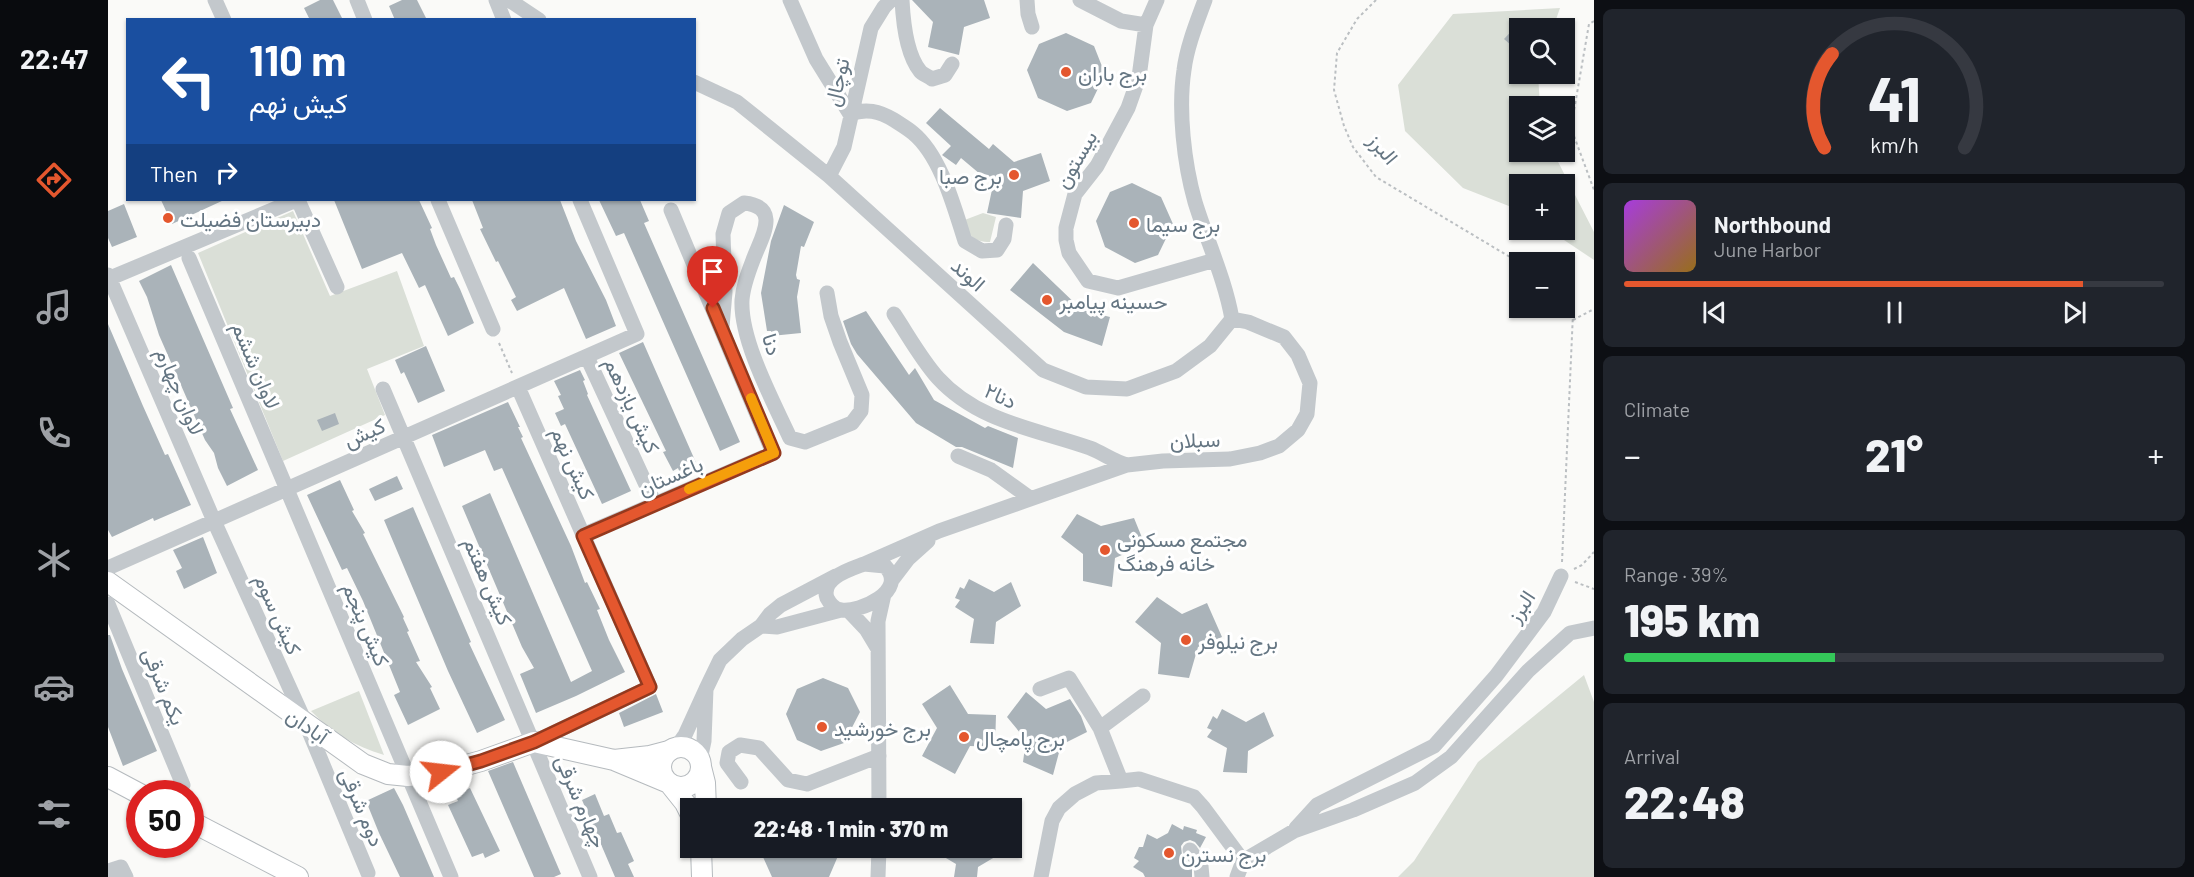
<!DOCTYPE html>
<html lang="en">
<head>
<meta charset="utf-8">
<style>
  body { margin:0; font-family:Barlow,Vazirmatn,sans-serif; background:#20242c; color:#f1f3f6; height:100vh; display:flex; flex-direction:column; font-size:22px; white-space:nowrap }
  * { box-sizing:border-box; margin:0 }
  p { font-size:20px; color:#9ea1a6 }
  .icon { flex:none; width:33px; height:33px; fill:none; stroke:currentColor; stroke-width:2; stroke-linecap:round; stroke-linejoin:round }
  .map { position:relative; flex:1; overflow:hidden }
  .drawer { display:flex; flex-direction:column; gap:9px; padding:9px; background:#0d0f14; width:600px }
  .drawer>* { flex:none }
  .banner { position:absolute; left:18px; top:18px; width:570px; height:183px; border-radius:0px; box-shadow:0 2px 4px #0004; background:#1a4fa0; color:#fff; overflow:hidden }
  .fabs { position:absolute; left:1401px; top:18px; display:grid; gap:12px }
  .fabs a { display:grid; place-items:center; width:66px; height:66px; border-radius:0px; background:#171b24; box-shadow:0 2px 4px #0004; font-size:30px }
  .speed { position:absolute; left:18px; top:780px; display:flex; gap:12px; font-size:30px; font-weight:700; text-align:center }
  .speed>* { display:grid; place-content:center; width:78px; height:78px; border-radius:50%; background:#171b24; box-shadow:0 2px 4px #0004; line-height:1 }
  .speed .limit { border:9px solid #d22; background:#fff; color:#111 }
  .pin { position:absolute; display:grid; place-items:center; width:51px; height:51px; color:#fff; margin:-62px -26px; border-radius:50% 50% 50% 0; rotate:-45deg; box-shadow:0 0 6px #0007 }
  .pin .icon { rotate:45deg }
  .me { position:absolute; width:66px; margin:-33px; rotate:74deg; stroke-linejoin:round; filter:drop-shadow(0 0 4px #0008) }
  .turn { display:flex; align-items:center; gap:21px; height:126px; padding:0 24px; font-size:27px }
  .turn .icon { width:78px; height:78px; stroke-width:2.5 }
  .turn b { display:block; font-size:42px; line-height:51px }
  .then { display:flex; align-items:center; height:57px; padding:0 24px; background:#0003; gap:12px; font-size:22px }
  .big { font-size:45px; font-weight:800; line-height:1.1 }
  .drawer .tile { flex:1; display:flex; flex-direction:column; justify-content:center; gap:9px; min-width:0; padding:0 21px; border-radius:9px; background:#20242c }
  .drawer .dial { align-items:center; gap:0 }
  .dial svg { height:156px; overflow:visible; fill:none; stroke:#363941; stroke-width:7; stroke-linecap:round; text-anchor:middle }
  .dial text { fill:#f1f3f6; stroke:none }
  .song { display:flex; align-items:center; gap:18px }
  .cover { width:72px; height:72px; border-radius:9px; background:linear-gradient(135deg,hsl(280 70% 55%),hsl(40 70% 35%)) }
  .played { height:6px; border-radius:3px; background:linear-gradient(90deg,#e4572e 85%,#363941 85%) }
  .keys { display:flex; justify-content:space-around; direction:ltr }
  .heat { display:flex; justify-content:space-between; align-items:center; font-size:33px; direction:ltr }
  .charge { height:9px; border-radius:4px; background:linear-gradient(90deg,#34c759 39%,#363941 0) }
  .trip { position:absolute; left:572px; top:798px; width:342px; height:60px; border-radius:0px; background:#171b24; box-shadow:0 2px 4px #0004; font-weight:800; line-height:60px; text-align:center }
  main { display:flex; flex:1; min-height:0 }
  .menu { display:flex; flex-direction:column; width:108px; justify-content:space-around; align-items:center; background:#090b0e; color:#9ea1a6 }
  .menu .icon { width:42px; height:42px }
  .menu .on { color:#e4572e }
  .menu b { font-size:27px; color:#f1f3f6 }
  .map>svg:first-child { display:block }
  .green { fill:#dadfd7 }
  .building { fill:#aab3b9 }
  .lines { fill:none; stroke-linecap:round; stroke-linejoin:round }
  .major-casing { stroke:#b5babe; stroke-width:22 }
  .path { stroke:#bbbfc2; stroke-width:2; stroke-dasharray:3 3; stroke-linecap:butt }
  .minor { stroke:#c3c8cc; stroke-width:15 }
  .major { stroke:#fff; stroke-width:20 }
  .route-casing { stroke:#94391e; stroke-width:15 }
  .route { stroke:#e4572e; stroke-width:10 }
  .slow { stroke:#f59e0b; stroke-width:10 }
  .poi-dot { fill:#e4572e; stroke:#fff; stroke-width:2 }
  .labels { text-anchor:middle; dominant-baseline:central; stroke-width:6; stroke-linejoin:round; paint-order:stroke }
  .poi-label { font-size:21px; fill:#657683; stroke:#fff; text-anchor:start }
  .street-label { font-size:21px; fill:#657683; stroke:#fff }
</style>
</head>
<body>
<main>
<nav class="menu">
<b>22:47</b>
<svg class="icon on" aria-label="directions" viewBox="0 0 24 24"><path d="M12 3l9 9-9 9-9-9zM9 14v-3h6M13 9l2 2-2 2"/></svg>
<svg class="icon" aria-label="music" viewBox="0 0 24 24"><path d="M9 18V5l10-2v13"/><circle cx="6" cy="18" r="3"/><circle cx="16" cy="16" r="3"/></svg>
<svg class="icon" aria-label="phone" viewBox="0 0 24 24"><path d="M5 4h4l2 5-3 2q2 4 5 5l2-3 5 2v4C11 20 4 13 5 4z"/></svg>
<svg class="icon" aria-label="climate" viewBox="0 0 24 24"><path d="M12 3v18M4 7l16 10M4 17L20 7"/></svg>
<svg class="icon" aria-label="car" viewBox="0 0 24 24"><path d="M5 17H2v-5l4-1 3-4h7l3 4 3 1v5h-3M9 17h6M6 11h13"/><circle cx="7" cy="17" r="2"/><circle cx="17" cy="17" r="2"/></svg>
<svg class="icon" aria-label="filters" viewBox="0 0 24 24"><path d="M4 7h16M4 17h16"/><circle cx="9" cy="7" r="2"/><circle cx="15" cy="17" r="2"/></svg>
</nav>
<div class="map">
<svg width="1486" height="877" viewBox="0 0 1486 877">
  <rect width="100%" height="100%" fill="#fafaf8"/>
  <!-- green -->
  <path class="green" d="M1452 8 1445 28H1412V74H1430L1432 106H1412V152H1445L1486 232V260L1441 230H1456V184H1412L1411 210 1355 188 1297 131 1290 85 1345 14Z
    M185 211 222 296 289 271 316 346 259 369 277 415 175 461 90 253Z
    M875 213 888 217 882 242C866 242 860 235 854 221Z
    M1476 675 1486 702V877H1290L1306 861 1370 762Z
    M251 691 276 755C247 746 224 733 203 711Z"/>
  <!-- building -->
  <path class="building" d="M212 0H225L235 20H202L196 8Z
    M294 0H309L319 20H287L281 6Z
    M804 0H876L882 18 856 27 851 55 820 47 825 22Z
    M1412 22V53L1396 39Z
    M958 33 986 46 997 74 983 103 959 111 930 98 919 70 931 44Z
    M832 108 881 149 885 144 906 162 933 153 942 181 915 191 913 218 879 213 885 185 853 158 848 165 834 155 843 146 818 123Z
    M1024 183 1053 197 1065 224 1050 255 1027 263 997 247 988 221 1002 192Z
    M53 200H116L64 224Z
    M226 200H311L324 228 322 229 328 245 343 278 346 277 352 289 366 323 340 336 317 285 311 288 294 253 254 269Z
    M364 200H452L468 241 498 300 508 326 478 339 456 288 409 311 403 300 408 297 390 261 388 262 372 229 375 228Z
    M491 200H532L541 221 536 223 632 442 612 451 516 233 508 236Z
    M16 204 29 237 4 247 0 238V211Z
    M676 205 706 222 696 247 693 246 688 275 689 279 692 280 689 297 693 333 663 336V331H659L653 293 663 241Z
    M925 263 974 310 1002 317 994 346 956 332 902 290Z
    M63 265 125 408 122 409 150 470 119 486 110 468 106 453 97 440 51 335 39 297 31 281Z
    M758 311 801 375 807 368 826 400 877 428 880 426 910 438 905 468 854 447H848L808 423 749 354 743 344 735 321Z
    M0 324 35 406 57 455 60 454 83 505 46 521 45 518 4 537 0 530Z
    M535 342 589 465 572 473 570 468 565 471 555 452 558 451 511 353Z
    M318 346 337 391 310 403 296 372 293 374 287 360Z
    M472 370 477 380 475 381 480 394 479 395 523 491 494 504 457 424 453 426 447 413 456 409 450 396 453 395 446 381Z
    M400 402 412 427H410L415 437 413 438 463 546 477 583 479 582 492 609 489 610 501 640 517 672 468 696 428 713 412 674 426 668 414 647 354 506 382 493 463 682 484 671 394 468 386 471 377 450 336 467 324 435Z
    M227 413 231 424 214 431 209 420Z
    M289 476 295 489 267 501 261 489Z
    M232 480 246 510 244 511 257 533 255 534 296 617 295 618 301 631 299 632 312 661 308 662 324 687 322 688 332 709 300 725 286 695 292 692 255 601 239 568 234 570 199 495Z
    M305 507 363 642 361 643 397 720 369 733 340 671 276 520Z
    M969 514 993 526 1026 518 1037 545 1007 558 1004 587 975 581V554L953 537Z
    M95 537 109 573 76 589 68 571 74 568 65 550Z
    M861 579 886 592 903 582 913 606 888 622 886 644 862 643 866 619 847 607 852 600 847 598 852 587 856 589Z
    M1049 597 1074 614 1099 603 1114 637 1090 647 1081 678 1050 674 1053 643 1027 622Z
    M0 635H2L14 669 49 751 15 766 0 727Z
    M715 678 740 688 752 712 736 743 713 751 689 740 678 714 689 689Z
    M842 685 860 714 888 715 887 747 862 746 847 774 814 756 829 728 814 704Z
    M918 692 938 709 962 699 973 716 979 732 953 745 945 775 915 762 918 740 899 717Z
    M548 694 555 712 516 727 511 713Z
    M1114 709 1138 722 1156 712 1166 736 1140 751 1139 773 1115 772 1119 748 1099 737 1104 730 1099 728 1105 716 1109 719Z
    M405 762 453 874 446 877H426L380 771Z
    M286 788 295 805 326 877H292L271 833 258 801Z
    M362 788 392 851 377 858 375 853 364 857 340 805 350 801 347 795Z
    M487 794 496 816 501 814 509 833 513 832 526 861 520 864 526 877H507L474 800Z
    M1064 824 1075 830 1076 826 1089 830 1088 833 1098 837 1092 848 1087 842 1082 840 1076 842 1073 846 1074 855 1084 869V877H1037L1035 873 1025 867 1031 861 1026 858 1031 847H1035L1039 834 1049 839 1060 833Z
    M658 848H727L730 856 721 877H664L655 857Z
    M821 848H902L870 867 869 877H846L848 864Z"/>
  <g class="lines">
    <!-- major casing -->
    <g class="major-casing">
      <path id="major" d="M0 582 255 764 280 774 300 776 333 772 373 761 426 742 506 760 561 783 577 803 582 813
        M553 767a20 20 0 1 1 40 0a20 20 0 1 1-40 0Z
        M506 760 542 756 561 751
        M593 767 597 783 598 808
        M0 777 32 794
        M82 821 190 877
        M593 848 594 877"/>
    </g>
    <!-- path -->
    <path class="path" d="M1268 0 1249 19 1229 53 1226 90 1236 126 1245 147 1268 177 1412 263
      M1486 21 1481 24 1463 128 1486 190
      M1465 320 1486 309
      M391 343 404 373
      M1454 562 1465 313 1456 294
      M1466 569 1474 565 1486 552
      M1467 582 1486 589"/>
    <!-- minor -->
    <path class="minor" d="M107 0 116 20
      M249 0 257 20
      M388 0 396 20
      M401 0 431 20
      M682 0 708 59 742 114C758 108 771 111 786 120 792 124 799 128 805 133 833 156 846 207 857 241L874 251 889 250 896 239 898 225
      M794 0C795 20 798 54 812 71 814 74 820 76 824 79L837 75 844 64
      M919 0 920 14 924 27
      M972 0 1013 21 1038 25
      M1049 0 1038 25 1031 77 1020 108 989 166 967 194 958 228V240L961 253 980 281 1010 288 1107 260
      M1097 0C1089 22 1079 46 1076 70 1070 110 1076 163 1087 202 1099 241 1117 279 1124 319
      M586 82 629 102 721 176 935 370 978 387 1019 389 1068 371 1102 346 1124 319
      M721 176 736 147 763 28 776 7 783 0
      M190 200 229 287
      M330 200 385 329
      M81 258 343 877
      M0 275 106 521 198 724 260 873
      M0 279 188 200
      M786 314C800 335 813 359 830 378 870 422 928 429 982 448 995 453 1005 461 1019 465
      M614 327 617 292 615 234 621 213 636 203C674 207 653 238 645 260 640 273 635 286 634 300 632 340 665 401 682 438L697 442 744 423 753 411 754 395 732 342 723 316 719 293
      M479 357 547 504
      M410 387 542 687 426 742
      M275 389 482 877
      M850 456 883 470 922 498
      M475 535 665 453 563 210
      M756 564 831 531 1019 465 1055 461 1122 459 1152 453 1171 446 1190 430 1199 414 1202 383 1190 355 1176 337 1140 322 1124 319
      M756 564 777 566C801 591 751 613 733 610 727 609 722 604 719 598 712 578 743 569 756 564Z
      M0 568 529 334 472 200
      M784 580 800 559 820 541
      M0 604 75 785
      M740 610 758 629 770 649
      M653 626 669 627 733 610
      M598 689 612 660 634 639 653 626 662 614 673 605 728 576
      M932 689 961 678 992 728
      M568 748 577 735 598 689 596 741 592 760
      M1013 781 992 728 1035 696
      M633 782 619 763 621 752 632 745 651 748 680 780 699 784 771 756
      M771 808 770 621 776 594
      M1188 828 1209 805 1326 746 1388 676 1436 612 1453 576
      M1082 850 1093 866 1094 877
      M0 871 13 867 18 877
      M770 877 771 848
      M933 877 944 821 951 808 967 794 988 783 1013 781 1031 779 1086 797 1095 807 1135 861
      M1129 877 1135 861 1186 831 1245 810 1307 783 1343 757 1420 671 1462 633 1486 628"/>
    <!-- major -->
    <use href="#major" class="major"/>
  </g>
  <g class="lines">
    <!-- route casing -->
    <g class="route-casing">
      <path id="route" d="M333 772 373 761 426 742 542 687 475 536 666 453 605 308"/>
    </g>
    <!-- route -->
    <use href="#route" class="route"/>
    <!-- slow -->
    <path class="slow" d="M581 489 666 453 643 398"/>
  </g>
  <!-- markers -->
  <g class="poi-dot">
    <circle cx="958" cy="72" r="6"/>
    <circle cx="906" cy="175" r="6"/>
    <circle cx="60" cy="218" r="6"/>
    <circle cx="1026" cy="223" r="6"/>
    <circle cx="939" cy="300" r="6"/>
    <circle cx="997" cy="550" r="6"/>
    <circle cx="1078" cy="640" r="6"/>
    <circle cx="714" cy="727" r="6"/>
    <circle cx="856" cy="737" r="6"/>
    <circle cx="1061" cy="853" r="6"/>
  </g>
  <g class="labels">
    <!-- poi labels -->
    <g class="poi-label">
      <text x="970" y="72">برج باران</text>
      <text x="894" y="175" text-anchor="end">برج صبا</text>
      <text x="72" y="218">دبیرستان فضیلت</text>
      <text x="1038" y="223">برج سیما</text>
      <text x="951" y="300">حسینه پیامبر</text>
      <text x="1009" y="538">مجتمع مسکونی<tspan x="1009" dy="24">خانه فرهنگ</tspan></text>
      <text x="1090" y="640">برج نیلوفر</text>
      <text x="726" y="727">برج خورشید</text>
      <text x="868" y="737">برج پامچال</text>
      <text x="1073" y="853">برج نسترن</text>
    </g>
    <!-- street labels -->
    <g class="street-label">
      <text transform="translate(728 82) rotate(-77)">توچال</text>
      <text transform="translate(1276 148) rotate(50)">البرز</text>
      <text transform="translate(967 159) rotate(-60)">بیستون</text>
      <text transform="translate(861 274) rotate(42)">الوند</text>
      <text transform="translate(665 344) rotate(73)">دنا</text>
      <text transform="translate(149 365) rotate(67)">لاوان ششم</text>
      <text transform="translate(73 391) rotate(67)">لاوان چهارم</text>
      <text transform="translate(893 395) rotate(25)">دنا۲</text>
      <text transform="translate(525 405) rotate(65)">کیش یازدهم</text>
      <text transform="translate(256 432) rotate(-24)">کیش</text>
      <text transform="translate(1087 439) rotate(-2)">سبلان</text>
      <text transform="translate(466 463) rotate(66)">کیش نهم</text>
      <text transform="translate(562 475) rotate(-23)">باغستان</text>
      <text transform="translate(381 581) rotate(67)">کیش هفتم</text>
      <text transform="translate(1412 606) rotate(-57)">البرز</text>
      <text transform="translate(171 614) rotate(66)">کیش سوم</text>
      <text transform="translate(259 624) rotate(67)">کیش پنجم</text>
      <text transform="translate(57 686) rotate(68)">یکم شرقی</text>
      <text transform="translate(200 725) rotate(35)">آبادان</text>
      <text transform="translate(474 801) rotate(67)">چهارم شرقی</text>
      <text transform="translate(255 807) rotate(67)">دوم شرقی</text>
    </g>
  </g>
</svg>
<div class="fabs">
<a><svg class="icon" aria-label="search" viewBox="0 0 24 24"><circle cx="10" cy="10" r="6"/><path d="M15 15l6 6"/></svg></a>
<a><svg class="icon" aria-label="layers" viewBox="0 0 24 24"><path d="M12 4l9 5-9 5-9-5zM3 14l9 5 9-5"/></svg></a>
<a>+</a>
<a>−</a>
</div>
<div class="speed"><div class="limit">50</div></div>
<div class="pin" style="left:605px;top:308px;background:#d93025"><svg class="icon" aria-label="arrive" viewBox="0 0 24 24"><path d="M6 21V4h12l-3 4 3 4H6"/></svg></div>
<svg class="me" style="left:333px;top:772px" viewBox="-20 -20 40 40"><circle r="19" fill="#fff"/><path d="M0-13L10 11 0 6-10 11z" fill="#e4572e"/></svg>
<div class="trip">22:48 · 1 min · 370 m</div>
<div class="banner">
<div class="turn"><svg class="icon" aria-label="left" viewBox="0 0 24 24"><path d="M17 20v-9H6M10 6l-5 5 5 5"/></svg><div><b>110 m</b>کیش نهم</div></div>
<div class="then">Then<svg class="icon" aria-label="right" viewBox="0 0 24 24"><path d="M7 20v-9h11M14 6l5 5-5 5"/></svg></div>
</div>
</div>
<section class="drawer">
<div class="tile dial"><svg viewBox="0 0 100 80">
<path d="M14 69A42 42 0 1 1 86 69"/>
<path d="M14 69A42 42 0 0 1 18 21" stroke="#e4572e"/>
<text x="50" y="56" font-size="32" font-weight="700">41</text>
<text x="50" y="72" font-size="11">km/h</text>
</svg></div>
<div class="tile">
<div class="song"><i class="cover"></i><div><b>Northbound</b><p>June Harbor</p></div></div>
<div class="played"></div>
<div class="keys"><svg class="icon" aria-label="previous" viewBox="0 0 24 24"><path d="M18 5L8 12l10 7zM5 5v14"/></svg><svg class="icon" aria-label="pause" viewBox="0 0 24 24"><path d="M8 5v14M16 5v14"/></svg><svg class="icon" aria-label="next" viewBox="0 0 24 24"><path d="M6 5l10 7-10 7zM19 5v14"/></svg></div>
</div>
<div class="tile"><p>Climate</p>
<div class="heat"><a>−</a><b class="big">21°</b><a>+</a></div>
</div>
<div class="tile"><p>Range · 39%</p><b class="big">195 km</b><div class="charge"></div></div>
<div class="tile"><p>Arrival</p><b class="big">22:48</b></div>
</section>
</main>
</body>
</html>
